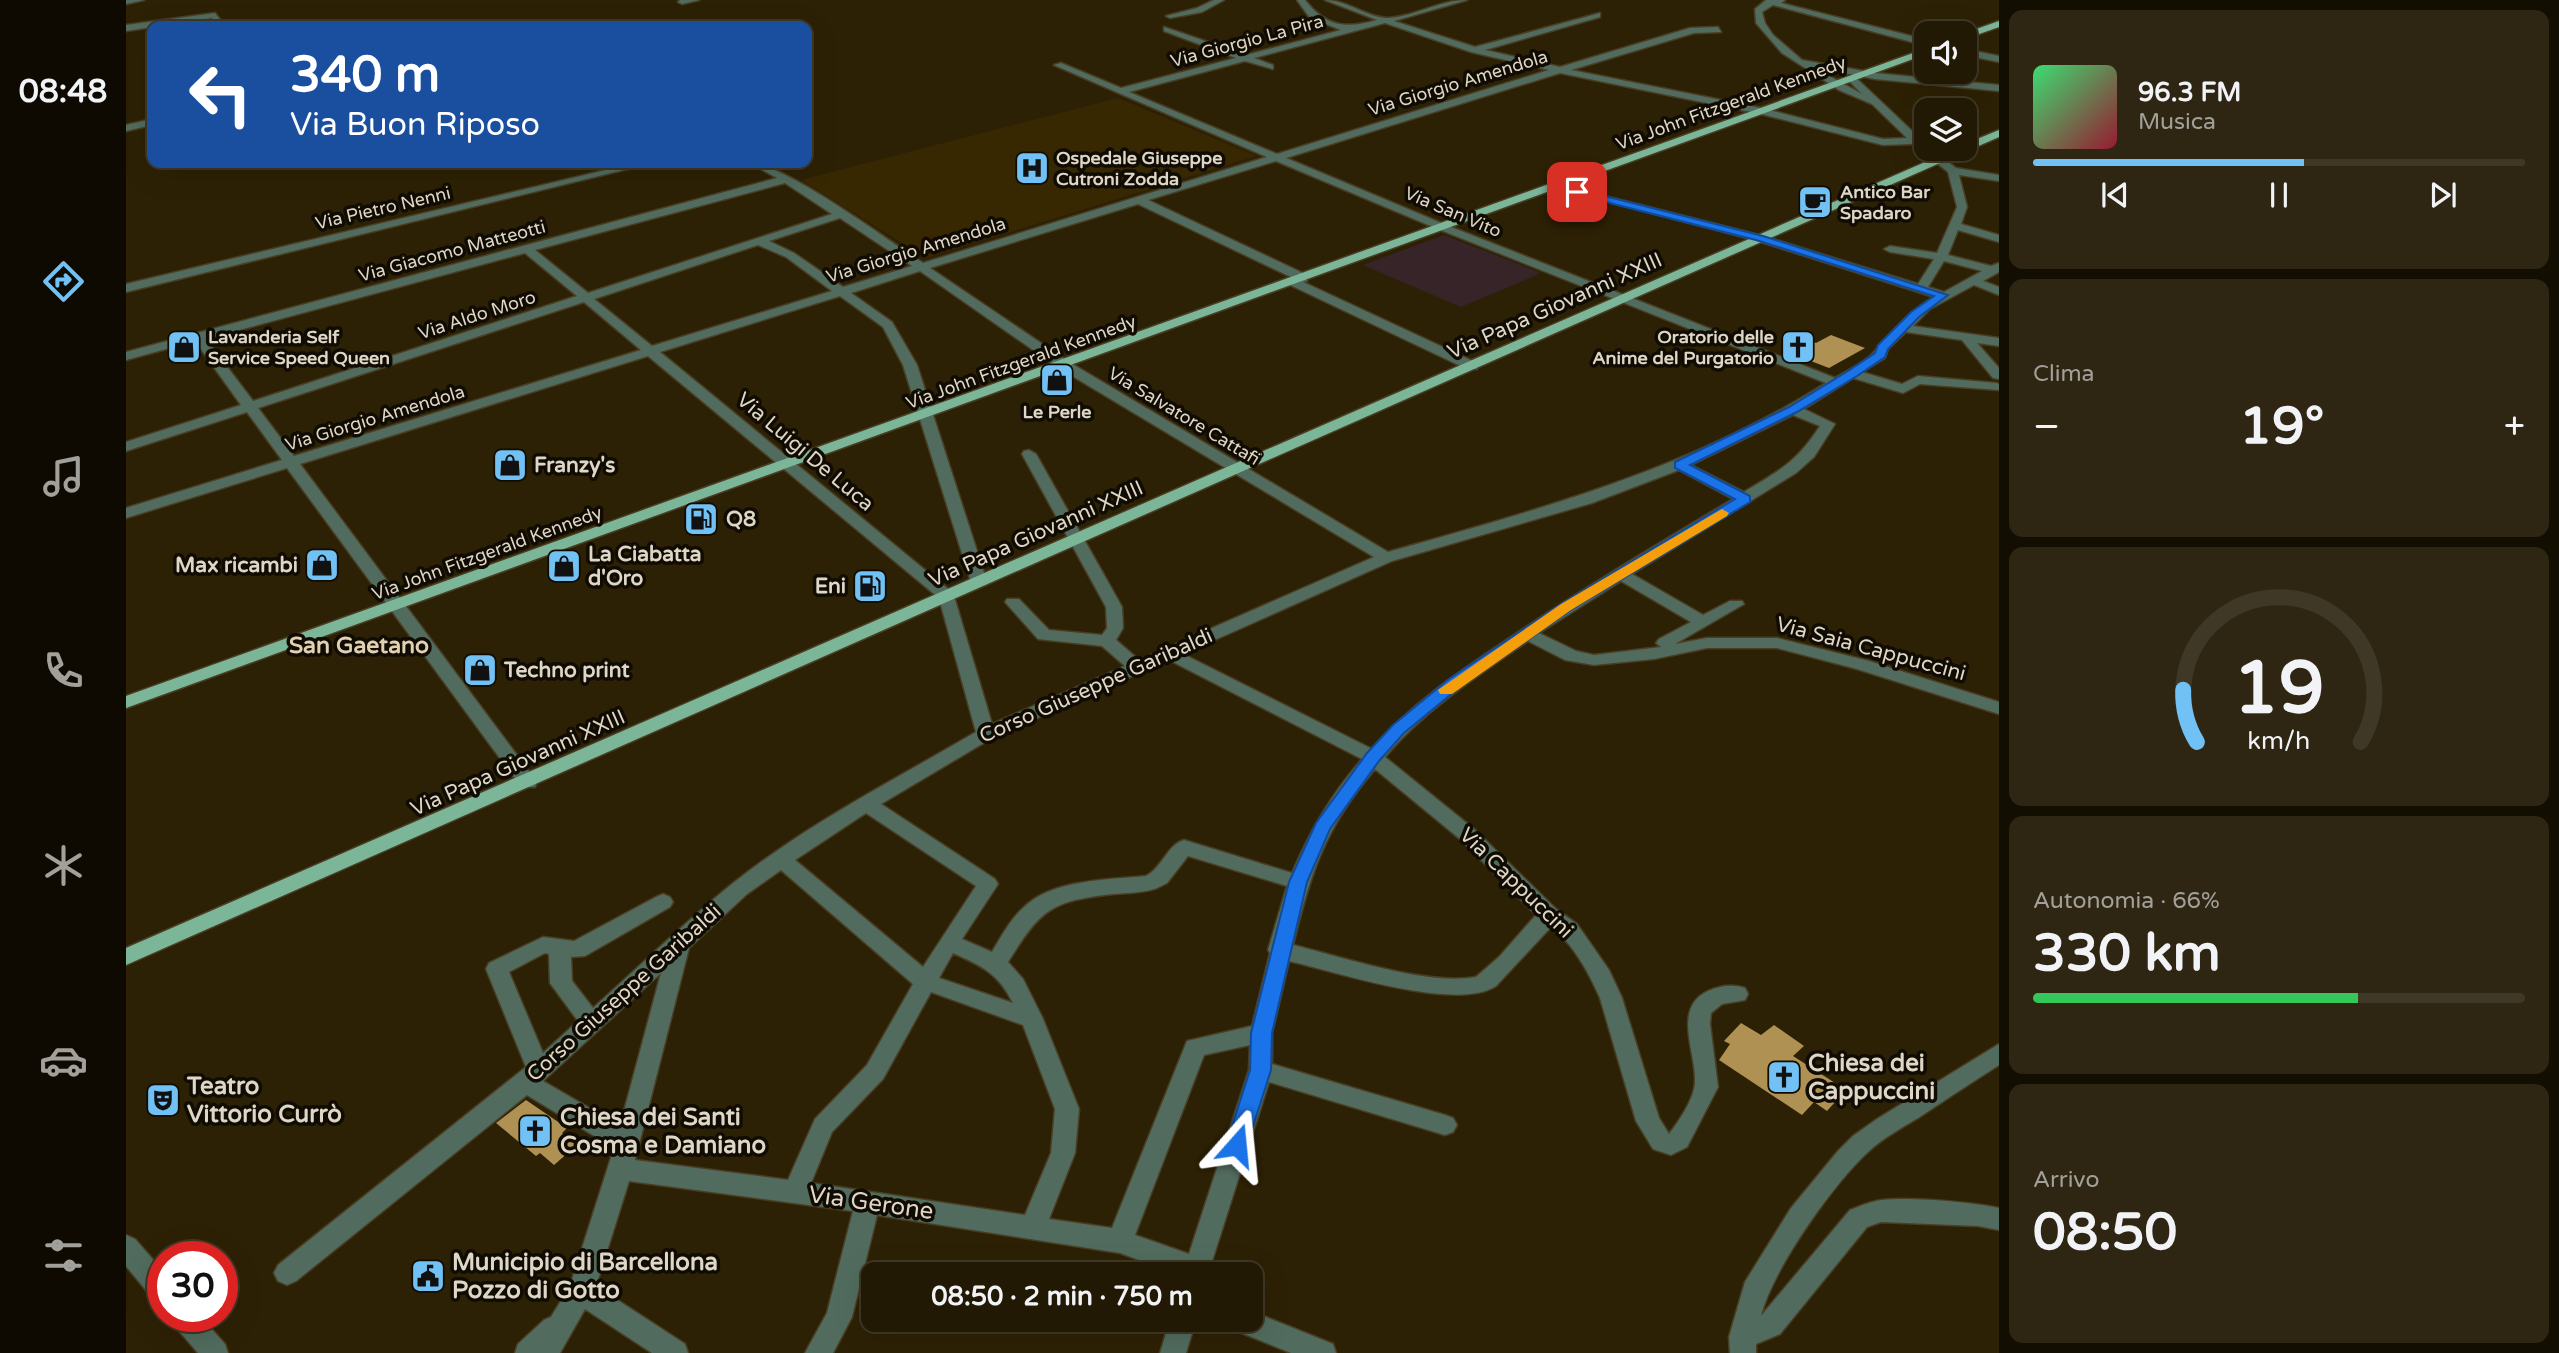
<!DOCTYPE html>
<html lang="it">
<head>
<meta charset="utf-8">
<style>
  body { margin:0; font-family:"Varela Round",sans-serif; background:#2e2613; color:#f1f3f6; height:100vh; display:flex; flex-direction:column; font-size:26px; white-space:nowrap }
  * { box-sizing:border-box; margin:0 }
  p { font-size:23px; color:#a2a09a }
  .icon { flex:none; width:38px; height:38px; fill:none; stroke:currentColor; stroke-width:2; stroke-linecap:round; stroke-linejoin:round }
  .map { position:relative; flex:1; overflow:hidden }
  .side { display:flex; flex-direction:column; gap:10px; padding:10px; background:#130e02; width:560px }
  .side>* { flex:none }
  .hud { position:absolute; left:21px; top:21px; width:665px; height:147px; border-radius:14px; box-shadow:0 7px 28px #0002,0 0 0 2px #3f3826; background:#1a4fa0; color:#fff; overflow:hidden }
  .controls { position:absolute; left:1788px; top:21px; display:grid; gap:14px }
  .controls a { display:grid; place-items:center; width:63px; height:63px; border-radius:14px; background:#221904; box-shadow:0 7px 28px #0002,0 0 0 2px #3f3826; font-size:35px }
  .speed { position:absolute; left:21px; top:1241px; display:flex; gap:14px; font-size:35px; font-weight:700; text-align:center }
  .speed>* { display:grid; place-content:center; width:91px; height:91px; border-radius:50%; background:#221904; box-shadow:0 7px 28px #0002,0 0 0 2px #3f3826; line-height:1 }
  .speed .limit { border:10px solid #d22; background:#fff; color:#111 }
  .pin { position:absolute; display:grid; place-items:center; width:60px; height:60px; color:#fff; margin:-30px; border-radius:14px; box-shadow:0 4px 10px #0006 }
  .me { position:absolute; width:77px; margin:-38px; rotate:18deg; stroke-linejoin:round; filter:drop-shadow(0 0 5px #0008) }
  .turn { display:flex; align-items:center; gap:24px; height:147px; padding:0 28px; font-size:32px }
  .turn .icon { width:91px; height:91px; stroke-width:2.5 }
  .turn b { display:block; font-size:49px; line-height:60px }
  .big { font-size:52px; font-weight:700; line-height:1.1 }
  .side .tile { flex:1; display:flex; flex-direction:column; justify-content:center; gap:10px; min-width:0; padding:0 24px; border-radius:14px; background:#2e2613 }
  .side .dial { align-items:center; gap:0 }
  .dial svg { height:182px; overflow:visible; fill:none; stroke:#3f3826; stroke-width:7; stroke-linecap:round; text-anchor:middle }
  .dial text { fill:#f1f3f6; stroke:none }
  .song { display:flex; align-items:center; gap:21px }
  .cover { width:84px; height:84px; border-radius:10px; background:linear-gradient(135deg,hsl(140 70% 55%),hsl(350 70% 35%)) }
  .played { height:7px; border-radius:4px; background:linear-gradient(90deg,#71c1f5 55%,#3f3826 55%) }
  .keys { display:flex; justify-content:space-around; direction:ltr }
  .heat { display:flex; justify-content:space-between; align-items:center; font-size:38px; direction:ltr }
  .charge { height:10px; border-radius:5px; background:linear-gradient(90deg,#34c759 66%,#3f3826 0) }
  .trip { position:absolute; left:735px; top:1262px; width:402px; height:70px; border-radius:14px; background:#221904; box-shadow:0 7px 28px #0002,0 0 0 2px #3f3826; font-weight:700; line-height:70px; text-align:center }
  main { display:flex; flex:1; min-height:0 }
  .tabs { display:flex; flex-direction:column; width:126px; justify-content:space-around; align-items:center; background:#0e0a02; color:#a2a09a }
  .tabs .icon { width:49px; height:49px }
  .tabs .current { color:#71c1f5 }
  .tabs b { font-size:32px; color:#f1f3f6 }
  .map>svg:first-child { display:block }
  .built { fill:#382802 }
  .education { fill:#372428 }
  .building { fill:#af9153 }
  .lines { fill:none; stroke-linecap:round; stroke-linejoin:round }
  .minor-casing { stroke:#493e24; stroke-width:3 }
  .major-casing { stroke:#493e24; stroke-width:3 }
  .minor { fill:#516c5e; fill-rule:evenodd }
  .major { fill:#7cb699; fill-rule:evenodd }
  .route { fill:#1a73e8; stroke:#114b97; stroke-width:2 }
  .slow { fill:#f59e0b }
  .labels { text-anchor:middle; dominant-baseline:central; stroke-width:7; stroke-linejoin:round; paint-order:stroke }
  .far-street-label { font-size:18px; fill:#ded6c6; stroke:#110c03 }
  .far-poi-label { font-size:18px; font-weight:bold; fill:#ded6c6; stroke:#110c03; text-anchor:start }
  .street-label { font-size:21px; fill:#ded6c6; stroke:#110c03 }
  .poi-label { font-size:21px; font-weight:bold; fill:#ded6c6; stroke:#110c03; text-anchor:start }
  .neighbourhood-label { font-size:23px; font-weight:bold; fill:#e1d1b1; stroke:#110c03 }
  .near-poi-label { font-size:24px; font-weight:bold; fill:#ded6c6; stroke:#110c03; text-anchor:start }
  .near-street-label { font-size:24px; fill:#ded6c6; stroke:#110c03 }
</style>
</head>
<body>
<main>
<nav class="tabs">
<b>08:48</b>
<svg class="icon current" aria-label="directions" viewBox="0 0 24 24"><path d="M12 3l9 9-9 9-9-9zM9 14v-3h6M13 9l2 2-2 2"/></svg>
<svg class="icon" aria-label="music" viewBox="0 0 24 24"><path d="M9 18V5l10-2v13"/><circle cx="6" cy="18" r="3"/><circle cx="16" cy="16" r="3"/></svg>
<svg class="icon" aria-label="phone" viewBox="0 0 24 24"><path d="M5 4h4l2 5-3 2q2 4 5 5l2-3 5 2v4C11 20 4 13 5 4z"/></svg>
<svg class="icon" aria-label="climate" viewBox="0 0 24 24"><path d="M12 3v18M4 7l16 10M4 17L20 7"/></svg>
<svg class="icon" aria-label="car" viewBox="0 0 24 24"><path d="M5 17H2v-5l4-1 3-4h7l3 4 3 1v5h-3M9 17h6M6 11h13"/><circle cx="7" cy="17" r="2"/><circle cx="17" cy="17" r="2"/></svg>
<svg class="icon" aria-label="filters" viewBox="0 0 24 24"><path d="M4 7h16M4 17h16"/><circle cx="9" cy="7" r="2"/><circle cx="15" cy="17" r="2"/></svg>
</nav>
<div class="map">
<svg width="1873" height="1353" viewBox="0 0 1873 1353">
  <rect width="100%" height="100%" fill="#2d2105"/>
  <!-- built -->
  <path class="built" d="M992 98 1130 156 800 258 675 180Z"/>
  <!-- education -->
  <path class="education" d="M1318 235 1364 253 1415 273 1335 307 1237 265Z"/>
  <!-- building -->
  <path class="building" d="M1705 335 1739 348 1703 368 1656 350 1678 338 1690 343Z
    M1615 1023 1635 1035 1648 1025 1678 1046 1667 1056 1720 1090 1701 1111 1688 1102 1676 1115 1593 1060 1604 1044 1598 1041Z
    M400 1100 441 1128 436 1133 451 1145 428 1165 414 1153 410 1156 370 1123Z"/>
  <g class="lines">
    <!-- minor casing -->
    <g class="minor-casing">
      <path id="minor" d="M0 0H18L0 4Z
        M554 0H573L556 4 552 2Z
        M1088 0H1098L1076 12 1044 18 1040 16 1071 8Z
        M1171 0H1179C1200 27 1220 29 1251 20L1199 0C1221 0 1242 18 1261 18 1288 17 1313 0 1341 0L1268 21 1349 47 1474 13V17L1359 50 1434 67 1564 28 1592 27 1595 32 1568 33 1445 70 1635 108 1757 139 1781 138 1746 104 1713 90 1656 53 1630 23 1629 9 1640 0H1659L1655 3 1801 40V46L1647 5 1636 12 1639 23 1647 35 1676 60 1749 73 1873 85V91L1749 79 1687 67 1736 94 1720 78 1728 76 1801 145V149H1805L1830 168 1873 175V181L1833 175 1841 207 1835 224 1873 235V242L1832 230 1822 255 1865 266 1873 263V272L1857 281 1873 287V295L1848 285 1804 309 1787 326 1873 338V346L1851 343 1873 368V379L1867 378 1836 340 1780 332 1762 349 1759 358 1736 372 1776 384 1792 376 1870 383 1873 384V390L1794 384 1777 393 1727 378 1678 409 1709 424 1688 457 1670 473 1506 574 1577 615 1604 601H1616L1618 604 1549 644 1581 638H1651L1743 661 1873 702V714L1731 669 1651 648H1581L1528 659 1468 665 1439 660 1402 641C1351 676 1299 710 1259 757L1348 829 1430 909 1451 924 1483 970 1496 998 1533 1118 1543 1134C1553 1121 1569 1098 1569 1081 1570 1052 1546 1008 1582 991 1593 986 1607 984 1619 988L1622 994 1619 1000 1596 1004 1585 1013 1584 1024 1592 1087 1561 1147 1545 1155 1527 1149 1510 1121 1474 998C1463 973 1447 943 1425 927L1370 986C1330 1012 1211 972 1163 961L1146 1033V1064L1319 1115 1327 1118 1331 1125 1327 1132 1319 1135 1143 1082 1082 1274H1051L994 1253 751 1215 726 1317 707 1353H679L701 1313 727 1211 503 1181 470 1286 559 1344 562 1353H526L459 1309 434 1353H389L392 1344 418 1320 425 1317 444 1286 488 1148 401 1095 170 1281 161 1285 152 1281 148 1273 152 1265 400 1067 360 969 363 963 417 937 448 941 530 897 537 894 544 897 547 902 544 907 459 956 445 957 446 981 467 1008C513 967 558 923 606 884 681 824 768 780 850 732L813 598 522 356 174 464 411 782 409 787H395L161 468 0 518V508L156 460 121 412 0 451V442L115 405 69 341 0 360V352L651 178 624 163C658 163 763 241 797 263L1141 157 928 65 935 63 995 88 1110 58 1038 31V27L1120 55 1215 30 1184 18ZM1259 23 1345 52 1423 70 1151 154 1003 92 1119 61 1147 69V65L1128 58ZM1434 73 1635 114 1757 145 1787 144 1822 172 1831 207 1811 253 1764 246 1758 249 1764 252 1808 259 1792 284 1637 236 1427 183 1422 186 1629 240 1808 297C1784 310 1765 333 1747 353 1739 363 1720 371 1709 378L1320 225 1160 158ZM1150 161 1312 229 1700 383C1562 470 1417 508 1262 552L943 362 804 268 1012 204 1167 278H1162V284L1341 369H1351V363L1177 282 1181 281V275L1022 200ZM659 183 706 214 462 293 409 250ZM714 218 786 266 717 287 668 253 643 241ZM632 245 660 257 706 291 526 346 468 299ZM399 253 451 296 127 401 80 339ZM1818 261 1856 271 1818 292 1802 287ZM794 271 933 368 1248 557 1013 660 990 640 997 628 996 607 910 454 903 450 898 451 896 454 980 607 981 628 976 635 923 630 893 599H881L879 602 912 639 976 646 999 666 866 724 827 593 534 352 714 296 757 327 777 365 845 582 853 587 859 585 861 582 791 365 766 322 725 293ZM458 302 515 350 168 456 132 408ZM1667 415 1694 426C1671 462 1653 471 1618 492L1565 465ZM1553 470 1607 499C1530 545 1453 591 1379 641 1331 673 1284 705 1246 749L1057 654 1266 561 1466 503ZM1495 581 1565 622 1533 639 1530 643 1535 647 1468 655 1450 651 1413 633ZM1043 660 1236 759C1205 795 1185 829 1166 873L1058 840C1041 845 1036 868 1020 876 982 880 926 879 897 908 884 920 875 937 866 952L836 939 872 884 869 879 755 804 866 738ZM1249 769 1334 839 1410 915 1373 957 1350 977C1301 986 1217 957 1167 945 1185 871 1199 828 1249 769ZM740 813 850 886 797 967 669 860ZM1062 856 1161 886 1142 950 1144 953 1126 1026 1061 1041 986 1228 923 1219 949 1153 953 1109 917 1019 897 979 882 962C915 909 925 901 987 894 1002 893 1017 893 1031 888L1041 883ZM655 870 787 984 741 1065 689 1119 662 1180 509 1160 563 948 621 894ZM419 953 423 954 424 983 452 1021 417 1053 383 972ZM827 953C856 966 872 973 887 1003L813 978ZM535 973 494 1126 417 1081ZM805 992 897 1025 929 1109 925 1153 899 1215 685 1183 706 1132 757 1079ZM1124 1045 1123 1070 1063 1254 1009 1235 1078 1055Z
        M89 13 99 26H91L86 18 0 31V25Z
        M1839 49 1873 56V62L1839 55Z
        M26 119V125L0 131V125Z
        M509 163H526L0 292V284Z
        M1873 1044V1065C1846 1082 1819 1100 1792 1118 1775 1128 1757 1138 1743 1151 1707 1184 1646 1270 1635 1316L1724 1210C1734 1206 1746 1201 1756 1200 1786 1197 1843 1202 1873 1208V1230L1852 1226 1755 1222 1741 1227 1654 1334 1630 1344V1353H1604L1603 1337 1619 1282 1665 1208 1712 1151 1727 1136 1751 1119Z
        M0 1235 9 1239 37 1271V1303L28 1300 0 1266Z
        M1125 1311 1207 1344 1210 1353H1165L1106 1329 1102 1320H1125Z
        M44 1316H74L99 1344 102 1353H72L48 1325Z
        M1044 1320H1070L1060 1353H1034Z"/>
    </g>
    <!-- major casing -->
    <g class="major-casing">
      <path id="major" d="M1873 21V27L1839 39V33Z
        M1801 48V54L0 708V696Z
        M1873 130V137L1841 151 0 965V948L1829 149H1839V144Z"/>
    </g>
    <!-- minor -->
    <use href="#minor" class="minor"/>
    <!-- major -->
    <use href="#major" class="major"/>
  </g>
  <!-- route -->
  <path class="route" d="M1451 189 1637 236 1822 295 1793 317 1762 349 1759 357 1731 376 1671 412 1564 465 1624 496V502L1445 610 1335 686 1278 733 1253 761 1204 829 1181 882 1146 1033 1145 1070 1121 1145 1118 1151 1111 1154 1103 1151 1100 1145 1124 1070 1125 1033 1163 882 1190 823 1241 753 1267 725 1323 679 1435 604 1609 499 1549 468V462L1663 407 1722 371 1749 353 1752 345 1785 312 1808 296 1630 240 1448 194 1446 192Z"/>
  <!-- slow -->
  <path class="slow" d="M1596 509 1603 513 1601 516 1445 610 1326 694H1314L1312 690 1435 604Z"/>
  <!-- icons -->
  <defs>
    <g id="hospital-square" transform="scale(1.75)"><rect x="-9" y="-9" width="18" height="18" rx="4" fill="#71c1f5" stroke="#110c03"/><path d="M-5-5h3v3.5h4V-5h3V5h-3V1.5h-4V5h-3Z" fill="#111"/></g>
    <g id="cafe-square" transform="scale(1.75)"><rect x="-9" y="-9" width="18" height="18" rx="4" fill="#71c1f5" stroke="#110c03"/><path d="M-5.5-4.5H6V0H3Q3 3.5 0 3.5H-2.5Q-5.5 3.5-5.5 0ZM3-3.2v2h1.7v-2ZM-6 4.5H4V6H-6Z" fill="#111"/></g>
    <g id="shop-square" transform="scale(1.75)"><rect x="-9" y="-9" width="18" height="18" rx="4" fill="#71c1f5" stroke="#110c03"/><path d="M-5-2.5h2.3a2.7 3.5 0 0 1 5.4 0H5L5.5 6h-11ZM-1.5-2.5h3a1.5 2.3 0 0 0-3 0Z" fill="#111"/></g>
    <g id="church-square" transform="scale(1.75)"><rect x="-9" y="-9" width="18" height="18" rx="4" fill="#71c1f5" stroke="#110c03"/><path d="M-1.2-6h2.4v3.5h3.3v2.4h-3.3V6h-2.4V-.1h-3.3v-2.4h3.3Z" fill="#111"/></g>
    <g id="fuel-square" transform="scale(1.75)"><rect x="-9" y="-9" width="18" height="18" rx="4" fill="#71c1f5" stroke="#110c03"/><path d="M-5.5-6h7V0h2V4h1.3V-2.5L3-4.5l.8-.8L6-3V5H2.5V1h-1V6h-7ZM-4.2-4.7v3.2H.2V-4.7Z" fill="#111"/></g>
    <g id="theatre-square" transform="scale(1.75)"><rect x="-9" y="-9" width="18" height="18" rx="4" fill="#71c1f5" stroke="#110c03"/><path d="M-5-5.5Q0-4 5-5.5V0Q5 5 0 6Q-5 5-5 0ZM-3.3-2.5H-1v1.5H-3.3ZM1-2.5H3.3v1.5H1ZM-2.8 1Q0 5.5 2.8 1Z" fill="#111"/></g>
    <g id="civic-square" transform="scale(1.75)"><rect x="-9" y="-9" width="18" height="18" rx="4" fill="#71c1f5" stroke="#110c03"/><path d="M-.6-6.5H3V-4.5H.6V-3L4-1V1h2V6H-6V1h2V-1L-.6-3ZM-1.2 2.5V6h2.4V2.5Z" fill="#111"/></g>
  </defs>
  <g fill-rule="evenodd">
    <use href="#hospital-square" x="906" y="168"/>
    <use href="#cafe-square" x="1689" y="202"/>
    <use href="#shop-square" x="58" y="347"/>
    <use href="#church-square" x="1672" y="347"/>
    <use href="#shop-square" x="931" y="380"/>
    <use href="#shop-square" x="384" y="465"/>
    <use href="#fuel-square" x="575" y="519"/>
    <use href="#shop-square" x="196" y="565"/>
    <use href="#shop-square" x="438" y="566"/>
    <use href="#fuel-square" x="744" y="586"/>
    <use href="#shop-square" x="354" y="670"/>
    <use href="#church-square" x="1658" y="1077"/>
    <use href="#theatre-square" x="37" y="1100"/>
    <use href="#church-square" x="409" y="1131"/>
    <use href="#civic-square" x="302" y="1276"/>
  </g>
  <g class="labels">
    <!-- far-street labels -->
    <g class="far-street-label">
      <text transform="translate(1121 41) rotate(-15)">Via Giorgio La Pira</text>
      <text transform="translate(1332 83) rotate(-17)">Via Giorgio Amendola</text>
      <text transform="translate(1605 103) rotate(-20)">Via John Fitzgerald Kennedy</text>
      <text transform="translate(257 208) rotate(-13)">Via Pietro Nenni</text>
      <text transform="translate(1327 212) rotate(23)">Via San Vito</text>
      <text transform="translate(790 250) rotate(-17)">Via Giorgio Amendola</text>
      <text transform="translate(326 251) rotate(-15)">Via Giacomo Matteotti</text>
      <text transform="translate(351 315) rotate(-18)">Via Aldo Moro</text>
      <text transform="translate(895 362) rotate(-20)">Via John Fitzgerald Kennedy</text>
      <text transform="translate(1058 416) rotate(31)">Via Salvatore Cattafi</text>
      <text transform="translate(249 418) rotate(-17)">Via Giorgio Amendola</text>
      <text transform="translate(361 553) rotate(-20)">Via John Fitzgerald Kennedy</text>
    </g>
    <!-- far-poi labels -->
    <g class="far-poi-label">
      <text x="930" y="158">Ospedale Giuseppe<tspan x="930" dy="21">Cutroni Zodda</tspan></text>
      <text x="1714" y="192">Antico Bar<tspan x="1714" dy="21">Spadaro</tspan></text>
      <text x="82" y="337">Lavanderia Self<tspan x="82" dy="21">Service Speed Queen</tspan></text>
      <text x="1648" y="337" text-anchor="end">Oratorio delle<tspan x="1648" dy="21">Anime del Purgatorio</tspan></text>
      <text x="931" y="412" text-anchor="middle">Le Perle</text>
    </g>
    <!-- street labels -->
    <g class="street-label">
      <text transform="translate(1429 306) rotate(-24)">Via Papa Giovanni XXIII</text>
      <text transform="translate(679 452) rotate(40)">Via Luigi De Luca</text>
      <text transform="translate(910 534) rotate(-24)">Via Papa Giovanni XXIII</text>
      <text transform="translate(1745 649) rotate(15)">Via Saia Cappuccini</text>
      <text transform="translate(970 686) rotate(-24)">Corso Giuseppe Garibaldi</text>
      <text transform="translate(392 763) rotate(-24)">Via Papa Giovanni XXIII</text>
      <text transform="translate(1390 883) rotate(44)">Via Cappuccini</text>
      <text transform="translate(498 993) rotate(-42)">Corso Giuseppe Garibaldi</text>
    </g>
    <!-- poi labels -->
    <g class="poi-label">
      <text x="408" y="465">Franzy's</text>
      <text x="600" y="519">Q8</text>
      <text x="462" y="554">La Ciabatta<tspan x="462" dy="24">d'Oro</tspan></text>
      <text x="172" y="565" text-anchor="end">Max ricambi</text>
      <text x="720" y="586" text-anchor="end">Eni</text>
      <text x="378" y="670">Techno print</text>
    </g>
    <!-- neighbourhood labels -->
    <g class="neighbourhood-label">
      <text x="233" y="646">San Gaetano</text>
    </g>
    <!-- near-poi labels -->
    <g class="near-poi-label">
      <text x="1682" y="1063">Chiesa dei<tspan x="1682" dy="28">Cappuccini</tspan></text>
      <text x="61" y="1086">Teatro<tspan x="61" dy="28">Vittorio Currò</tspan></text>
      <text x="434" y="1117">Chiesa dei Santi<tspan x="434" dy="28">Cosma e Damiano</tspan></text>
      <text x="326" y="1262">Municipio di Barcellona<tspan x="326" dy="28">Pozzo di Gotto</tspan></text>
    </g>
    <!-- near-street labels -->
    <g class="near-street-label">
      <text transform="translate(745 1203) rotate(8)">Via Gerone</text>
    </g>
  </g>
</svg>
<div class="controls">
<a><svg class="icon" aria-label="sound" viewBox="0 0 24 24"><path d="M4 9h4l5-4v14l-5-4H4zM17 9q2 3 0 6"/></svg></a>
<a><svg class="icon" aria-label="layers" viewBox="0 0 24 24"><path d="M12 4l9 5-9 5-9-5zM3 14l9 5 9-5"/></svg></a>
</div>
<div class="speed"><div class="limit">30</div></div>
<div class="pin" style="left:1451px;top:192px;background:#d93025"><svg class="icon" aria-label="arrive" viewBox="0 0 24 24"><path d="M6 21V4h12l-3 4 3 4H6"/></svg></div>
<svg class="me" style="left:1111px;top:1145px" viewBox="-20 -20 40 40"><path d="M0-17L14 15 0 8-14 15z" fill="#1a73e8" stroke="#fff" stroke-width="4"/></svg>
<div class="trip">08:50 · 2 min · 750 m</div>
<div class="hud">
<div class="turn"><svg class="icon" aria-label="left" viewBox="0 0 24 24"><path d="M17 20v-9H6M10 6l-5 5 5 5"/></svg><div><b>340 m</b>Via Buon Riposo</div></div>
</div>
</div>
<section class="side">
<div class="tile">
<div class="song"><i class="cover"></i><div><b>96.3 FM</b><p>Musica</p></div></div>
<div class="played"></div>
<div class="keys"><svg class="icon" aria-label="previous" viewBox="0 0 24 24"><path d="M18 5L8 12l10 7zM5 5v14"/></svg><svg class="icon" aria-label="pause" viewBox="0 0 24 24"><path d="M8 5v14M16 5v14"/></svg><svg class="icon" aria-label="next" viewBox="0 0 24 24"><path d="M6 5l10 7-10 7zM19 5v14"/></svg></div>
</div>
<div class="tile"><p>Clima</p>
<div class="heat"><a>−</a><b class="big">19°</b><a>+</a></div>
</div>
<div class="tile dial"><svg viewBox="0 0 100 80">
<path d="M14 69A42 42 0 1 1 86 69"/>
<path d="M14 69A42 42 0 0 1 8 46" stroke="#71c1f5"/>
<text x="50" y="56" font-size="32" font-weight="700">19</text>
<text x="50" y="72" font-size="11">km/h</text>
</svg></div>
<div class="tile"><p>Autonomia · 66%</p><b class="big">330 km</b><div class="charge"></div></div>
<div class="tile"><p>Arrivo</p><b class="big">08:50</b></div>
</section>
</main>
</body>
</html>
